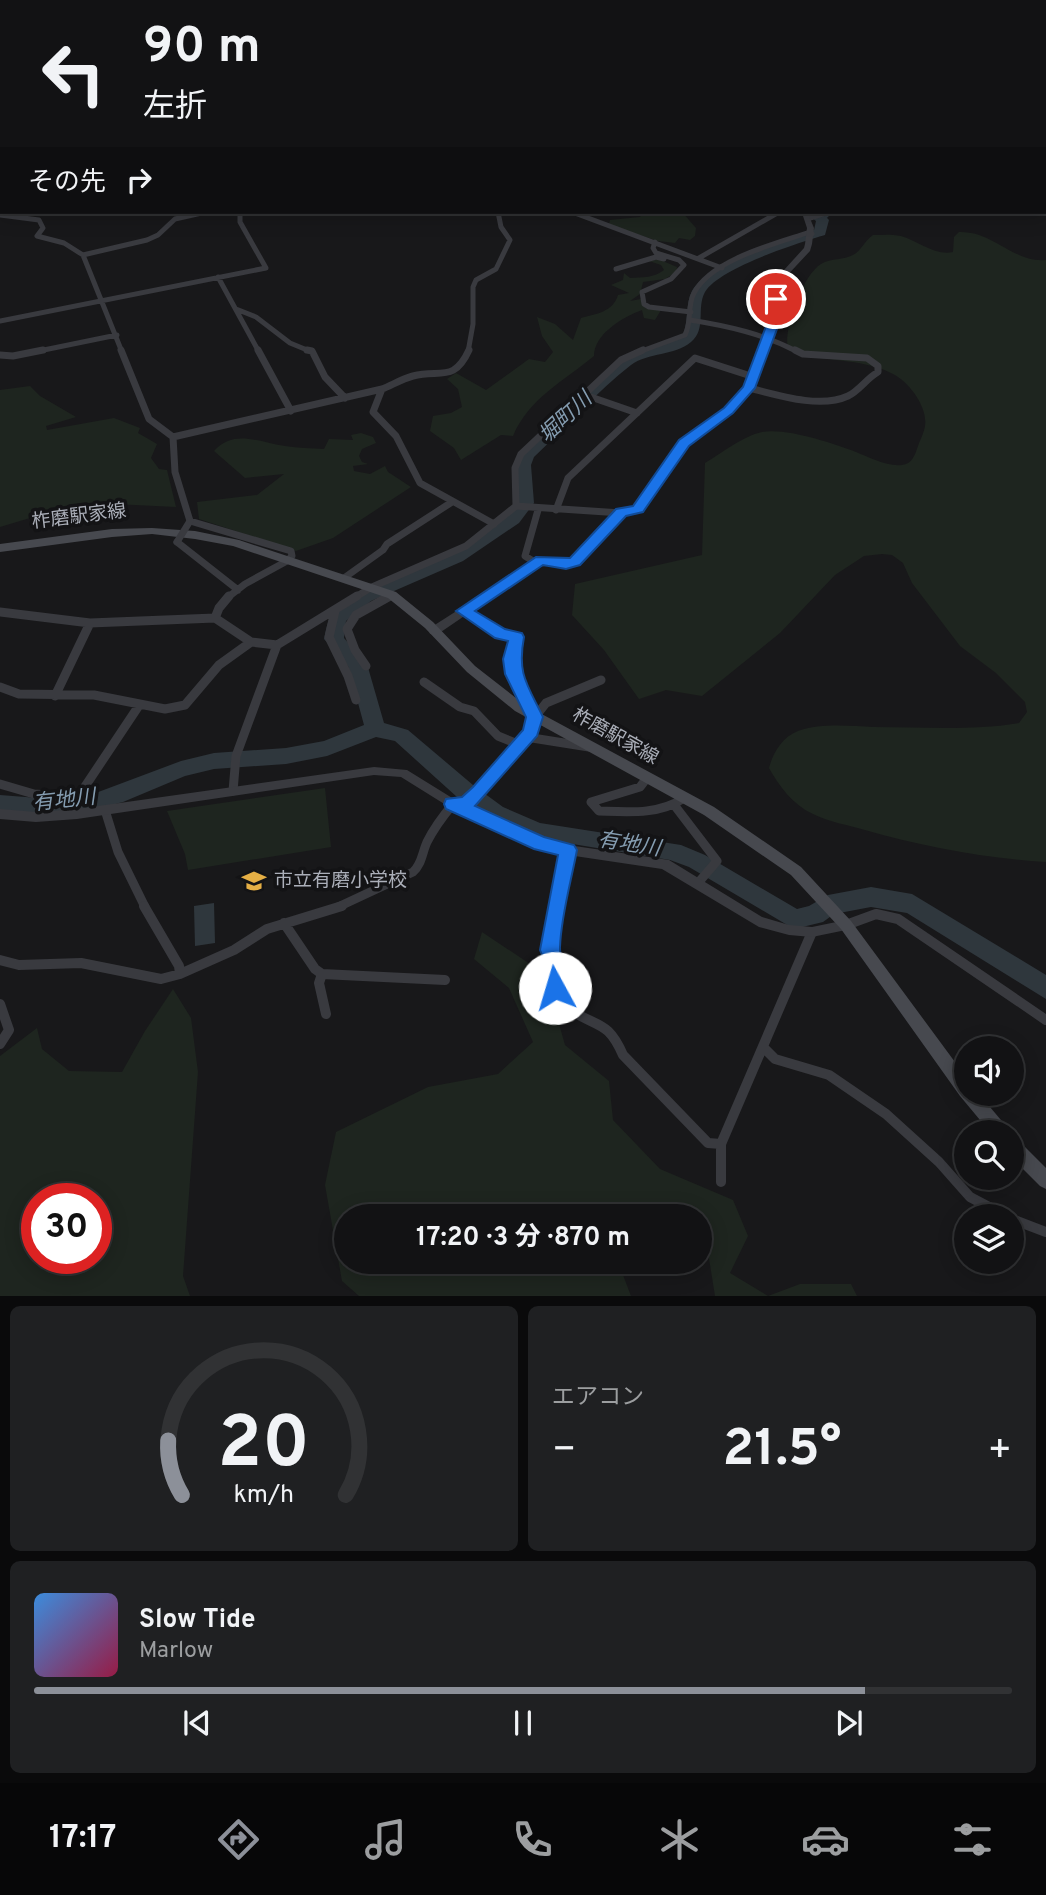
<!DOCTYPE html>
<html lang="ja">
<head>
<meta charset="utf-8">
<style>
  body { margin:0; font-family:Overpass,"Noto Sans JP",sans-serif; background:#1f2022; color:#f1f3f6; height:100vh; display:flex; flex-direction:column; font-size:26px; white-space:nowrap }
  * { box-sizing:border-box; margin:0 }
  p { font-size:23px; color:#9c9ea0 }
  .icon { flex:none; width:38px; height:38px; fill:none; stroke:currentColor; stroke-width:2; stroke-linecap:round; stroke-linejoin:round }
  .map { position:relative; height:1296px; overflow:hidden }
  .details { display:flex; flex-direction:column; gap:10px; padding:10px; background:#0a0a0b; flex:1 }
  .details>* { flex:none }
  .guide { position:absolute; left:0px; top:0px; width:1046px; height:214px; box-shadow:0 4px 18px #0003,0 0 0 2px #313234; background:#121214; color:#f1f3f6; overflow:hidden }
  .fabs { position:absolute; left:954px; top:1036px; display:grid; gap:14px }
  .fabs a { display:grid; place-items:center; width:70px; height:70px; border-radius:50%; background:#121214; box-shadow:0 4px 18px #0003,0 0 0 2px #313234; font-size:35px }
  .speed { position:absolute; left:21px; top:1183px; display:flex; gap:14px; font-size:35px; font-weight:700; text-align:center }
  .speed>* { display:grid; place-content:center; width:91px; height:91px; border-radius:50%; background:#121214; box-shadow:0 4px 18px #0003,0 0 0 2px #313234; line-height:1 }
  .speed .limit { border:10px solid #d22; background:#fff; color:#111 }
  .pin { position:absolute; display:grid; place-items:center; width:60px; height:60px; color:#fff; margin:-30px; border:4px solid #fff; border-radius:50%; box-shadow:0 2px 7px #0007 }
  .me { position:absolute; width:77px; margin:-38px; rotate:354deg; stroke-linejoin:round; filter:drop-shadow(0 0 5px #0008) }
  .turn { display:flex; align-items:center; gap:24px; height:147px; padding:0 28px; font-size:32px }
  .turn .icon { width:91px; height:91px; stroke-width:2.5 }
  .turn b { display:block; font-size:49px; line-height:60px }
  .then { display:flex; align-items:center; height:66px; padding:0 28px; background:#0003; gap:14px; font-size:26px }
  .big { font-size:52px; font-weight:700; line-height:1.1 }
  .details .card { flex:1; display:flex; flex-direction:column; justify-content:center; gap:10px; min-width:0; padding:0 24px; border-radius:10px; background:#1f2022 }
  .details .dial { align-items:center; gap:0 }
  .dial svg { height:182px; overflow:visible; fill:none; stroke:#313234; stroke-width:7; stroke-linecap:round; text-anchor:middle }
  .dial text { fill:#f1f3f6; stroke:none }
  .song { display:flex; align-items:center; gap:21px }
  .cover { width:84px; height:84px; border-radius:10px; background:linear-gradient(135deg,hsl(210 70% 55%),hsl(340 70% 35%)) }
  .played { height:7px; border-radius:4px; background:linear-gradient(90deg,#8c9099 85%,#313234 85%) }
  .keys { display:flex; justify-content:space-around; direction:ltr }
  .heat { display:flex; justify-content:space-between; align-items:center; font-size:38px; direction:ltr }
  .details .tiles { flex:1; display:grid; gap:10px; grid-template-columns:1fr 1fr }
  .card:last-child { grid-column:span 2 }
  .trip { position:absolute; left:334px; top:1204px; width:378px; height:70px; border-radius:35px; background:#121214; box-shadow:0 4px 18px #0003,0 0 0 2px #313234; font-weight:700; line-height:70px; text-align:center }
  .tab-bar { display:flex; height:112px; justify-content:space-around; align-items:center; background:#070708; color:#9c9ea0 }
  .tab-bar .icon { width:49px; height:49px }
  .tab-bar .selected { color:#8c9099 }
  .tab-bar b { font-size:32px; color:#f1f3f6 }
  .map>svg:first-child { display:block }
  .green { fill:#1e251f; fill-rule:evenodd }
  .water { fill:#2f373d }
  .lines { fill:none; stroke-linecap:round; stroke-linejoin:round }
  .stream { stroke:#2f373d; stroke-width:2.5 }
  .river { fill:#2f373d; fill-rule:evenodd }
  .minor-far4 { stroke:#393a3f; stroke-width:4.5 }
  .minor-far3 { stroke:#393a3f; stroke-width:5 }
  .minor-far2 { stroke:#393a3f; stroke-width:7 }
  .minor-far1 { stroke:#393a3f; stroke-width:9 }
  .minor { stroke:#393a3f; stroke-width:10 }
  .tertiary { fill:#393a3f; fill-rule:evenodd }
  .secondary { fill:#47494f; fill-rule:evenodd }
  .minor-bridge { stroke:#393a3f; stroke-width:7 }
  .route { fill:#1a73e8; stroke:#114b97; stroke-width:2 }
  .labels { text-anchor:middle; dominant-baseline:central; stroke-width:7; stroke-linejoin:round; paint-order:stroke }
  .street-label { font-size:19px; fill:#abafb9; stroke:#131315 }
  .poi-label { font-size:19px; fill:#abafb9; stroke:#131315; text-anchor:start }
  .water-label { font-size:21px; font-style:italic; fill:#859db1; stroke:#131315 }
</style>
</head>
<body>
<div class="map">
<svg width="1046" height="1297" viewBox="0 0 1046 1297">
  <rect width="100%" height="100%" fill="#18181a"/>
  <!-- green -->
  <path class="green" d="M639 212H682L696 228 695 236 690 240 679 238 675 243 658 241 609 225 610 220 640 217 642 214Z
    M959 232C994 231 1013 263 1046 260V862C984 858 924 847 865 830 848 825 829 822 813 814 793 805 779 786 769 768 773 753 782 737 798 731 821 723 850 726 873 727 921 727 971 731 1019 723L1027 712 1025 702 996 673 960 646 912 583 903 563 892 555 882 554 864 556 835 575 780 633 702 696 666 690 639 699 604 650 572 615 575 584 702 555 705 463C722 453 743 436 762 432 788 428 831 443 856 452 869 457 887 467 902 465 912 464 915 455 918 446 920 440 924 433 925 426 928 407 909 382 893 374 861 357 821 363 788 350 783 329 802 276 821 264 831 258 844 260 853 255 861 251 865 240 873 235 882 235 891 234 901 236 918 241 935 256 953 252L954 237Z
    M658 259 677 267 676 272 665 279 643 282 640 294 630 301 641 299 646 308 661 310 655 320 644 318 642 310C623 317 594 334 594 356 564 381 529 398 513 436L501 435 461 460 454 448 430 431 433 416 451 413 462 407 458 389 447 379 456 373 486 390 529 359 545 362 553 352 542 336 537 317 555 324 573 340 581 318C596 314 613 312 618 295L629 293 611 285 623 280 624 273 630 278C643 277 654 278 664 270L661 265 649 261Z
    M30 386 40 396 76 417 46 426 47 430 114 418 140 428 138 433 157 444 151 458 159 469 167 470 176 507 114 504 30 518 0 527V390Z
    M361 433 373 437 376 443 362 449 359 456 362 462 368 464 353 466 354 471 370 474 385 466 388 472 411 487 333 538 296 551 199 519 197 502 257 495 284 474 245 478 214 451C234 428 261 443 285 446 298 448 311 448 324 449L329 439 353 440 351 435Z
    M325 788 331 847 188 870 185 854 167 811Z
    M482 932 545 974 565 1045 609 1081 613 1120 660 1169 733 1200 748 1236 730 1273 768 1296 800 1284H851L857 1296H715L707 1246 700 1242V1216H651L634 1208 630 1216H346V1262H618L631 1296H359L342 1281 325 1185 336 1132 428 1087 498 1074 533 1042 509 988 474 959Z
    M173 989 191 1018 198 1072 183 1276 190 1296H0V1056L37 1028 42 1049 69 1071 122 1072 145 1031ZM37 1199H96V1258H37Z"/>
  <!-- water -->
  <path class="water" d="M214 903 215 943 195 946 194 906Z"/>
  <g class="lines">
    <!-- stream -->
    <path class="stream" d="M823 220 829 214 839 212"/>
    <!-- river -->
    <path class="river" d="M663 0H674L675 2H665Z
      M804 212C814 211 822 212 829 220L825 235C798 243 719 268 705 292 696 308 707 329 691 342 674 356 649 352 631 365 597 391 566 427 534 457L531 465 534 503 519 523 463 561 371 601 346 621 344 638 367 664 384 723 408 730 473 785 503 807 540 823 681 845 705 855 797 909 809 906 828 895 871 887 912 894 1046 975V999L907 913 871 907 834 914 823 922 794 929 689 867 670 860 530 837 487 819 457 797 395 741 376 737 327 756 286 764 214 769 185 776 123 802 93 810 38 814 0 811V795L38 798 93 794 181 761 214 753 286 748 324 741 364 725 348 666 324 639C327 626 328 615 339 605 355 590 381 583 402 574 438 558 475 542 505 516 526 499 508 473 521 452L622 358 671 341 683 334C689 321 685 304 692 291 707 263 784 239 814 230L816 221Z"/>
    <!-- minor-far4 -->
    <path class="minor-far4" d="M509 0 515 2
      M703 0 707 2
      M819 0 824 2
      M919 0 927 2
      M227 2 229 0
      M483 2 486 0
      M727 2 736 0
      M784 2 786 0
      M887 2 894 0
      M992 2 997 0"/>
    <!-- minor-far3 -->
    <path class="minor-far3" d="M0 192 2 190
      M572 212 722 268
      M0 215 39 220 43 228 37 236 64 243 83 255 122 352
      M808 219 829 212
      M655 242 653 248 656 253 679 260 684 265 671 279 642 292 644 304 649 307 691 312
      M83 255 147 240 158 235 175 219 206 212
      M699 258 779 212
      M616 269 656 257 664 259
      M218 277 259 352
      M236 309 256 317 290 343 312 352
      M690 320C728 326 764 334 798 352
      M0 321 266 268 240 222V212
      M34 352 117 335
      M468 352 473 324V287L476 280 496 269 510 240 501 227 498 212
      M639 352 685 335C692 322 687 306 694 293 711 260 774 244 807 233L812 234"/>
    <!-- minor-far2 -->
    <path class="minor-far2" d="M121 350 149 419 173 437 175 472 190 521 291 551 292 556 287 561 245 584 227 598
      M258 350 291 411
      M307 350 312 351 325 377 345 398
      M0 355 13 356 43 350
      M749 388C777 395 820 409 848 396 859 391 867 378 878 372V366L867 358 803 354 795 350
      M382 389 373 412 396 436 420 483 494 524
      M585 395 637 413
      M173 437 382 389C392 385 402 379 413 376 440 369 454 383 469 350
      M516 506 621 513
      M538 510 525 556 536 563 570 562 575 561 621 513 638 509 652 487
      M556 510 568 478 695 358 754 377
      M177 542 238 590
      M344 578 383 550 387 544 452 502
      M354 598 372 587 466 546 516 506 515 468 521 454 621 360 643 350
      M387 598 392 595"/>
    <!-- minor-far1 -->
    <path class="minor-far1" d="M229 596 219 608 215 618 251 642 277 645 357 596
      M335 611 329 637 348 676 356 700
      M464 611 501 634 516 637 514 670 535 717
      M0 612 90 623 215 618
      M366 666 355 650 347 629 356 615 390 596
      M424 682 460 707 474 711 498 736 520 745
      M0 687 19 694 94 695 165 709 185 705 219 665 251 642
      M55 696 90 623
      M526 737 589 747
      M647 778 640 787 591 802 599 811C628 812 659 815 684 798
      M0 784 34 794 78 797
      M233 791 236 756 277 645
      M675 806 717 861 698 883
      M105 810 118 852 145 907
      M77 814 78 797 140 704
      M338 907 413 872C422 864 422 853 427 842 434 828 443 816 453 804L466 803 480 792 531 732 535 717 546 703 601 680
      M557 907 568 850"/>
    <!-- minor -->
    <path class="minor" d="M144 906 179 966 180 974
      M557 906C555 919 549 935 549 948 550 955 556 961 556 969 557 988 555 999 572 1011 599 1028 608 1021 623 1055L708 1143 721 1144 812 932
      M284 923 315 969 322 974 445 980
      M846 925 876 914 898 919 1046 1020
      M0 960 19 965 81 963 161 979 180 974 234 950 267 929 342 906
      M322 974 319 983 326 1014
      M0 1004 9 1030 0 1044
      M763 1047 775 1059 829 1075 886 1114 939 1162 970 1197 1006 1216
      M721 1144V1182
      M1012 1219 1046 1232"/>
    <!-- tertiary -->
    <path class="tertiary" d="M806 214 809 216 814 228 812 244 810 251 782 281 778 322 753 388 732 413 687 445 655 489H649L647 487 681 441 726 409 745 387 770 322 774 281 804 248 805 244 807 228 803 216Z
      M536 560 541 563 539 565 438 634H430L429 631 430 628Z
      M374 767 407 770 470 809 542 839 568 845 669 860 762 917 789 925 812 927 846 920 851 921 852 925 851 929 846 930 812 937 789 935 759 927 662 869 568 855 540 848 462 815 401 777 374 775 77 819 36 822 0 819V809L36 812 77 809Z"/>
    <!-- secondary -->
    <path class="secondary" d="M604 0H610L603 2Z
      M0 104H2L0 109Z
      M152 528 195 531 239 540 396 592 433 622 475 666 525 705 714 807 801 867 851 921 966 1077V1094H979L1006 1126 1008 1132H990L960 1096 841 929 791 875 704 815 515 711 467 672 425 628 388 598 233 546 195 539 152 534 112 537 0 552V544L112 529Z
      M1012 1138 1018 1140 1046 1168V1189L1040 1186 1012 1158Z"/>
    <!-- minor-bridge -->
    <path class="minor-bridge" d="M177 542 190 521"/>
  </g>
  <!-- route -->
  <path class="route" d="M776 295 781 299 780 321 755 388 733 413 689 446 643 512 626 516 580 565 566 569 543 565 475 611 505 629 522 633 524 637C517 674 527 684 543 717L537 736 475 806 544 837 574 845 577 850C571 882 561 916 560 947 559 963 573 972 562 994L555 997 548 994 545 988 546 965 540 950 558 855 534 849 446 809 444 804 446 799 462 797 473 787 523 730 526 717 505 674 503 659 508 641 495 638 456 611 536 557 570 558 616 509 633 506 679 440 724 408 743 387 768 321 770 299Z"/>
  <!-- icons -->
  <defs>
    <g id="school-bare" transform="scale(1.89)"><path d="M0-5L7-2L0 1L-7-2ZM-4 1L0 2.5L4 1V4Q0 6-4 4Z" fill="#e5af45" stroke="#131315" stroke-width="2.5" paint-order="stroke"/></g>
  </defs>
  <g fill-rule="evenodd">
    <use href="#school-bare" x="254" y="881"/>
  </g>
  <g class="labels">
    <!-- street labels -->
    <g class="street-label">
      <text transform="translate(79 517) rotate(-7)">柞磨駅家線</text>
      <text transform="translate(615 737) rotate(29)">柞磨駅家線</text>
    </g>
    <!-- poi labels -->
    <g class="poi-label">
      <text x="274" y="881">市立有磨小学校</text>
    </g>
    <!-- water labels -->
    <g class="water-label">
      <text transform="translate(566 418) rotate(-43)">堀町川</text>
      <text transform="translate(64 801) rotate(-6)">有地川</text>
      <text transform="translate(629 845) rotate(9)">有地川</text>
    </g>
  </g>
</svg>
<div class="fabs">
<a><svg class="icon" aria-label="sound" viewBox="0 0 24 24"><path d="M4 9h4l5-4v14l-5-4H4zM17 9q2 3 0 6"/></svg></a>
<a><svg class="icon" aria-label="search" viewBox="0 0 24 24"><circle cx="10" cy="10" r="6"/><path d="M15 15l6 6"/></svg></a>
<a><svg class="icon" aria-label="layers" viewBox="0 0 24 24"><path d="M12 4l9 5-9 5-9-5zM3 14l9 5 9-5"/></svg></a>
</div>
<div class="speed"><div class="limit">30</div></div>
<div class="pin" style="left:776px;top:299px;background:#d93025"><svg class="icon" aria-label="arrive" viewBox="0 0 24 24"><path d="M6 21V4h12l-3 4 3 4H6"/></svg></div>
<svg class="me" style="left:555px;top:988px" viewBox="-20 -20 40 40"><circle r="19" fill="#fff"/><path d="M0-13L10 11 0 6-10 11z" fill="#1a73e8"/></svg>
<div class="trip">17:20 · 3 分 · 870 m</div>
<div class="guide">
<div class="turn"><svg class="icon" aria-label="left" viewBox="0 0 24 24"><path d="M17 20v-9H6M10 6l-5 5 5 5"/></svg><div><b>90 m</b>左折</div></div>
<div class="then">その先<svg class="icon" aria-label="right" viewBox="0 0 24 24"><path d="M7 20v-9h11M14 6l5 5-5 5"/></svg></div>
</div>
</div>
<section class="details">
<div class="tiles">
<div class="card dial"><svg viewBox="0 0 100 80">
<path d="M14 69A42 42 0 1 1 86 69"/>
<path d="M14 69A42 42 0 0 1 8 45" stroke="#8c9099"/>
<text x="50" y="56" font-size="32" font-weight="700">20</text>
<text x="50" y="72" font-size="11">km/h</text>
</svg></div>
<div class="card"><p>エアコン</p>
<div class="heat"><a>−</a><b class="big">21.5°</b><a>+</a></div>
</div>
<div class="card">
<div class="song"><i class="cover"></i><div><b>Slow Tide</b><p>Marlow</p></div></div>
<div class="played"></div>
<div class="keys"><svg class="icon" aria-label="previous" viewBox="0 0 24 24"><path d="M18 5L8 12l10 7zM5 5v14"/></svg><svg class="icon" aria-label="pause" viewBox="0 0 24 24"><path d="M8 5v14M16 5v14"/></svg><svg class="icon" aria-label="next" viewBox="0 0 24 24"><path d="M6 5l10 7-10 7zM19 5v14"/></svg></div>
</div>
</div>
</section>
<nav class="tab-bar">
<b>17:17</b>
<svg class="icon selected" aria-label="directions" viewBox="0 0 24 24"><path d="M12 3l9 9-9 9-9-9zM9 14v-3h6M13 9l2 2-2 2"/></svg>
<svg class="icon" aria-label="music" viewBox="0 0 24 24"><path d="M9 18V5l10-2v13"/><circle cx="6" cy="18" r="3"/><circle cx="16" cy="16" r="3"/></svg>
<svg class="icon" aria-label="phone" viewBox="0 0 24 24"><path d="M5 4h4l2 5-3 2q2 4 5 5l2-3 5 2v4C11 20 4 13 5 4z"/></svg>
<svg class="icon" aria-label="climate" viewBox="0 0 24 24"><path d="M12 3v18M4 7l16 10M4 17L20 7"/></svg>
<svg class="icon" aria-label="car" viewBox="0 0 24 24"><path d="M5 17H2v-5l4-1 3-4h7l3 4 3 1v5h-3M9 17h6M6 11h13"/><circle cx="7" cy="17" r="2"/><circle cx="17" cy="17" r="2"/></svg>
<svg class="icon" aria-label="filters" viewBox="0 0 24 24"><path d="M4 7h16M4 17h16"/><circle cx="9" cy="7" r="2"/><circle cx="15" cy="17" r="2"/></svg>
</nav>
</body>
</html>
